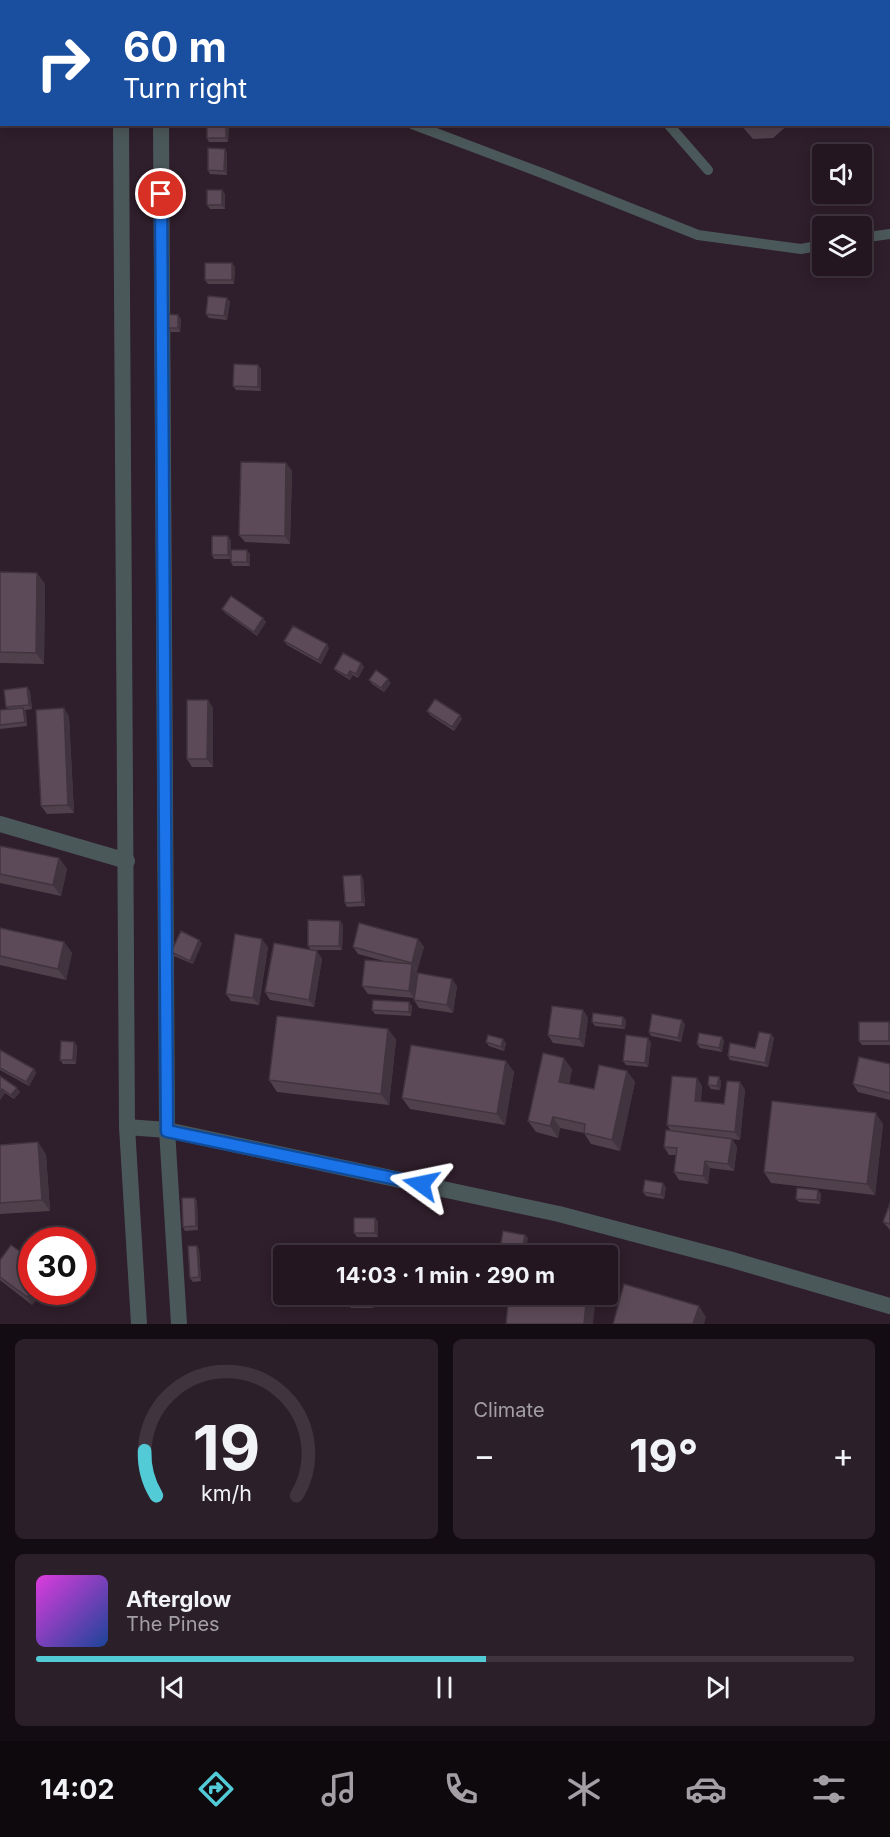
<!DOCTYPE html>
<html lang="en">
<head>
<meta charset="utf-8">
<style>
  body { margin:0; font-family:Inter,sans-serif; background:#2b1f29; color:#f1f3f6; height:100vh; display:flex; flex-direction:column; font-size:22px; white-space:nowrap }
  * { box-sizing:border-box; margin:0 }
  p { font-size:20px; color:#a39fa5 }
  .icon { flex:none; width:33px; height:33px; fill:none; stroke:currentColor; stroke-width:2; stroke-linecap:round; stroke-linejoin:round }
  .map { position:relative; height:1324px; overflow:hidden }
  .details { display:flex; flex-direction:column; gap:15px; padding:15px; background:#130c12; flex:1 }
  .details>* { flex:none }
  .guide { position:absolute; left:0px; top:0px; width:891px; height:126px; box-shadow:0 3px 15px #0003,0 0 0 2px #40353e; background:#1a4fa0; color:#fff; overflow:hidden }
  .tools { position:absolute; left:812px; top:144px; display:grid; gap:12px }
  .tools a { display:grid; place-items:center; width:60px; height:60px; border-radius:6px; background:#231620; box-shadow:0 3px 15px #0003,0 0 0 2px #40353e; font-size:30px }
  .speed { position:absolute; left:18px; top:1227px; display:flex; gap:12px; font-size:30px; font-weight:700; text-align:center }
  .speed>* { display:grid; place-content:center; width:78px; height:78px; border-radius:50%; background:#231620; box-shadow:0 3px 15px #0003,0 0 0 2px #40353e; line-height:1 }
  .speed .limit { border:9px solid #d22; background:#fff; color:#111 }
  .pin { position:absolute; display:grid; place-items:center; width:51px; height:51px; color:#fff; margin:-26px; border:3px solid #fff; border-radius:50%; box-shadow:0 2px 6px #0007 }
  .me { position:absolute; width:66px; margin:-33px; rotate:282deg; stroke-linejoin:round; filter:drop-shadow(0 0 4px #0008) }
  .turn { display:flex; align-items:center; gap:21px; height:126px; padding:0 24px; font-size:27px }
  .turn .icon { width:78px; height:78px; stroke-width:2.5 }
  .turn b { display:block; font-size:42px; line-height:51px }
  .big { font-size:45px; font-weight:700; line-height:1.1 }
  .details .card { flex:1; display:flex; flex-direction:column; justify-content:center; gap:9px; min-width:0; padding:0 21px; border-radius:9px; background:#2b1f29 }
  .details .dial { align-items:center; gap:0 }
  .dial svg { height:156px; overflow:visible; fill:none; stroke:#40353e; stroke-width:7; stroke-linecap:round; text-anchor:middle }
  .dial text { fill:#f1f3f6; stroke:none }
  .song { display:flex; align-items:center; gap:18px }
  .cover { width:72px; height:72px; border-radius:9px; background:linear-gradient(135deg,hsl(300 70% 55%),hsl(220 70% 35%)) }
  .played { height:6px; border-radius:3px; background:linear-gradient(90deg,#52cbd7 55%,#40353e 55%) }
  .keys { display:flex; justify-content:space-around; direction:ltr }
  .heat { display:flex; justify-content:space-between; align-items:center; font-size:33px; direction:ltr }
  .details .tiles { flex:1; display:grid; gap:15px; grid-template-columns:1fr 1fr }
  .card:last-child { grid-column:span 2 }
  .trip { position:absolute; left:273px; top:1245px; width:345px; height:60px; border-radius:6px; background:#231620; box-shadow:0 3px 15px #0003,0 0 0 2px #40353e; font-weight:700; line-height:60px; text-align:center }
  .tab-bar { display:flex; height:96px; justify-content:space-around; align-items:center; background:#0e090d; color:#a39fa5 }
  .tab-bar .icon { width:42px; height:42px }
  .tab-bar .current { color:#52cbd7 }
  .tab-bar b { font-size:27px; color:#f1f3f6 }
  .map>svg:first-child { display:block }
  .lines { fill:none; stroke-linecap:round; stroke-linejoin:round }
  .service { stroke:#4b5859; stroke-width:10 }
  .minor { stroke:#4b5859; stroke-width:16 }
  .tertiary { stroke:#4b5859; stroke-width:16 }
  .wall { fill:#50404c }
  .shaded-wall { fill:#41343e }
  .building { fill:#5d4a58; stroke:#41343e; stroke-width:1.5 }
  .route-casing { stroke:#114b97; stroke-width:15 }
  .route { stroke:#1a73e8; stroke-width:10 }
</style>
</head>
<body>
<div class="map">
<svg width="890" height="1324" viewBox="0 0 890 1324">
  <rect width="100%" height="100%" fill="#2f1e2b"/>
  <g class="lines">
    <!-- service -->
    <path class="service" d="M224 0V2
      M558 0 559 2
      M412 124 547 175 698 235 801 249 822 245
      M668 124 708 170
      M861 238 890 234"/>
    <!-- minor -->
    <path class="minor" d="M0 824 127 861
      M127 1127 167 1130 559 1214 729 1259 890 1306"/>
    <!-- tertiary -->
    <path class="tertiary" d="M120 0V2
      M160 0V2
      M121 124 127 1127 139 1324
      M161 124 167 1130 179 1324"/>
  </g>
  <!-- wall -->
  <path class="wall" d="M604 0H729L727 2H602Z
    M0 23 2 26V51H0Z
    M229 124 228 142H209L207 138Z
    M740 124H789L773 138 753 139Z
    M227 153V175L210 174 208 170Z
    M222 190 225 194V209H210L207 205Z
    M232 263 235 267 234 284H208L205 280Z
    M227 298 230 302 227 320 209 318 206 314Z
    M181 319 180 332H168L166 328Z
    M258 365 261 369V391L236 390 233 386Z
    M286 463 292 471 290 544 245 542 239 535Z
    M231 540V550L250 554V566H233L231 562V559H214L212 555Z
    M0 572 45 584 44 664 0 663Z
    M222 609 266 622 257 636 225 613Z
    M284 641 329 648 321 664 287 645Z
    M361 663 364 667 358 678 353 675 350 680 337 672 334 669Z
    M369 680 391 683 384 692 372 684Z
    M27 687 30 691 32 709 25 710 26 712 27 726 0 729V710L8 709 6 707Z
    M208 700 213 708V767H192L187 759Z
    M427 711 462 719 454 731 430 715Z
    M69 716 74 813 47 814 41 806Z
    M0 846 59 858 67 869 61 896 0 883Z
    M363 878 365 906 347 907 345 903Z
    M340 921 343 925 342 950H311L308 946Z
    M0 928 64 942 72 953 66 980 0 965Z
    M418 939 424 947 417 971 416 970 417 972 416 987 457 986 453 1013 419 1008 414 1000V998L368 994 362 986 384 961 358 954 353 947Z
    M202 943 193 964 174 956 171 952Z
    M268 947 259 1005 231 1001 226 994Z
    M317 951 322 959 314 1007 270 1000 265 992Z
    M409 1002 412 1006 411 1016 375 1014 372 1010Z
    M583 1010 588 1018 584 1047 553 1043 548 1035Z
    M626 1020 625 1029 595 1026 592 1022Z
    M890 1023V1045H862L859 1041Z
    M685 1024 681 1042 651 1036 649 1032Z
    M388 1029 396 1040 389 1105 277 1092 269 1080Z
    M771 1034 774 1038 768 1067 730 1060 728 1056 755 1048Z
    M722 1037 724 1041 722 1052 700 1048 697 1044Z
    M74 1042 77 1046 76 1064H63L60 1060Z
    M486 1042 506 1043 504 1051 489 1046Z
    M651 1042 648 1067 626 1065 623 1061Z
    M0 1050 34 1069 36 1073 29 1086 0 1070Z
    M506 1061 514 1072 505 1125 410 1109 402 1098Z
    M890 1064V1100L858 1092 853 1084Z
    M572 1069 569 1084 594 1089 627 1071 635 1082 620 1151 591 1144 584 1133 560 1128 558 1138 536 1132 528 1121Z
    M0 1076 20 1092 14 1099 5 1093 0 1100Z
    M719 1077 721 1081 720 1090 711 1089 708 1085Z
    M697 1078 702 1086 701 1101 724 1104 740 1082 745 1090 740 1140 731 1139H732L737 1147 734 1171 710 1168 708 1184 679 1180 674 1172 676 1155H669L664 1147 671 1131 667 1125Z
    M883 1124 875 1195 771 1183 764 1172Z
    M0 1145 46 1154 50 1211 0 1214Z
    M666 1187 664 1199 646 1196 643 1192Z
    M818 1190 821 1194 820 1204 799 1202 796 1199Z
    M195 1198 197 1201 198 1230 185 1231 183 1227Z
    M890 1203V1230L883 1222Z
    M375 1218 378 1222V1237H357L354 1233Z
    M199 1249 201 1281 193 1282 190 1278Z
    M0 1260 32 1292H43L32 1305 0 1280Z
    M349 1294H373V1308H351L348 1304Z"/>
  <!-- shaded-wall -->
  <path class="shaded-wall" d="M226 124H229L228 142 226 138Z
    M225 149 227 153V175L224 171Z
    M222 190 225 194V209L222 205Z
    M232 263 235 267 234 284 232 280Z
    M227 298 230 302 227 320 224 316Z
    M178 315 181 319 180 332 178 328Z
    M258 365 261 369V391L258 387Z
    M286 463 292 471 290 544 285 536Z
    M228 536 231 540V559L228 555Z
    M247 550 250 554V566L247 562Z
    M37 573 45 584 44 664 36 653Z
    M263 618 266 622 257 636 254 632Z
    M327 644 329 648 321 664 318 660Z
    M361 663 364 667 358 678 356 674Z
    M350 671 353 675 350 680 347 676Z
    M388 679 391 683 384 692 381 688Z
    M27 687 30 691 32 709 29 705Z
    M208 700 213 708V767L207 759Z
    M23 708 26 712 27 726 25 722Z
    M64 708 69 716 74 813 68 805Z
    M460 715 462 719 454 731 452 727Z
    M59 858 67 869 61 896 53 885Z
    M361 875 363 878 365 906 362 902Z
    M340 921 343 925 342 950 339 946Z
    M262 939 268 947 259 1005 253 998Z
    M418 939 424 947 417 971 412 963Z
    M199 940 202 943 193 964 190 961Z
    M64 942 72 953 66 980 58 969Z
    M317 951 322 959 314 1007 309 1000Z
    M412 964 417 972 415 999 409 991Z
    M452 979 457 986 453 1013 447 1005Z
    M409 1002 412 1006 411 1016 409 1012Z
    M583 1010 588 1018 584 1047 579 1039Z
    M623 1017 626 1020 625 1029 622 1026Z
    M682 1020 685 1024 681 1042 678 1038Z
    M388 1029 396 1040 389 1105 381 1094Z
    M771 1034 774 1038 768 1067 765 1063Z
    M722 1037 724 1041 722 1052 719 1048Z
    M648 1038 651 1042 648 1067 645 1063Z
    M503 1039 506 1043 504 1051 501 1047Z
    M74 1042 77 1046 76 1064 73 1060Z
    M564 1058 572 1069 567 1093 559 1082Z
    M506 1061 514 1072 505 1125 497 1114Z
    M34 1069 36 1073 29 1086 26 1082Z
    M627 1071 635 1082 620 1151 612 1140Z
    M719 1077 721 1081 720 1090 717 1086Z
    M697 1078 702 1086 700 1108 695 1101Z
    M740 1082 745 1090 740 1140 735 1132Z
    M17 1088 20 1092 14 1099 11 1095Z
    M2 1089 5 1093 0 1100V1092Z
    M876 1113 883 1124 875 1195 867 1184Z
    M553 1117 560 1128 558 1138 550 1126Z
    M732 1139 737 1147 734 1171 728 1164Z
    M38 1142 46 1154 50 1211 42 1200Z
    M705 1161 710 1168 708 1184 703 1176Z
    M663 1183 666 1187 664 1199 661 1195Z
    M818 1190 821 1194 820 1204 817 1200Z
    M195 1198 197 1201 198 1230 196 1226Z
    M375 1218 378 1222V1237L375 1233Z
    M525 1235 528 1238 525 1256H521Z
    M197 1246 199 1249 201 1281 199 1277Z
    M32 1291 43 1292 32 1305 27 1297Z
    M370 1294H373V1308L370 1304Z
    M587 1294 596 1295 593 1324H584Z
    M699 1306 706 1317 704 1324H693Z"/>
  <!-- building -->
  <path class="building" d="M22 0H55V2H22Z
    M604 0H719L720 2H602Z
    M825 0H890V85V2H826Z
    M0 23 2 33V42H0Z
    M207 124H226V138H207Z
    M208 148 225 149 224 171 208 170Z
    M207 190H222V205H207Z
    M205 263H232V280H205Z
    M208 296 227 298 224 316 206 314Z
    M166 314 178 315V328H166Z
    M234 364 258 365V387L233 386Z
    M241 462 286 463 285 536 239 535Z
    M212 536H228V555H212Z
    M231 550H247V562H231Z
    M0 572 37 573 36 653 0 652Z
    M231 596 263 618 254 632 222 609Z
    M293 626 327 644 318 660 284 641Z
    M343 653 361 663 356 674 350 671 347 676 334 669Z
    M376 670 388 679 381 688 369 680Z
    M27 687 29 705 6 707 4 690Z
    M435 699 460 715 452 727 427 711Z
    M187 700H208L207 759H187Z
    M23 708 25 722 0 725V710Z
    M64 708 68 805 41 806 36 710Z
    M0 846 59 858 53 885 0 874Z
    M361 875 362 902 345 903 343 876Z
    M308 920 340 921 339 946H308Z
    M359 923 418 939 412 963 353 947Z
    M0 928 64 942 58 969 0 956Z
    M181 931 199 940 190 961 171 952Z
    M235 934 262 939 253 998 226 994Z
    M274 943 317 951 309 1000 265 992Z
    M365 960 412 964 409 991 362 986Z
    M418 973 452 979 447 1005 414 1000Z
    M373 1000 409 1002V1012L372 1010Z
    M552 1006 583 1010 579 1039 548 1035Z
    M593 1013 623 1017 622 1026 592 1022Z
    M652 1014 682 1020 678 1038 649 1032Z
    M277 1016 388 1029 381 1094 269 1080Z
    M859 1022H889V1041H859Z
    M759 1032 771 1034 765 1063 728 1056 730 1043 755 1048Z
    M699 1033 722 1037 719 1048 697 1044Z
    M488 1035 503 1039 501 1047 486 1042Z
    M626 1035 648 1038 645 1063 623 1061Z
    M61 1041 74 1042 73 1060H60Z
    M411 1045 506 1061 497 1114 402 1098Z
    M0 1050 34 1069 26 1082 0 1068Z
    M543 1053 564 1058 559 1082 594 1089 599 1065 627 1071 612 1140 584 1133 585 1124 553 1117 550 1126 528 1121Z
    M859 1057 890 1064V1093L853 1084Z
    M0 1076 17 1088 11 1095 2 1089 0 1092Z
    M672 1076 697 1078 695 1101 724 1104 727 1081 740 1082 735 1132 667 1125Z
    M709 1076 719 1077 717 1086 708 1085Z
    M772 1101 876 1113 867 1184 764 1172Z
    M666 1130 732 1139 728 1164 705 1161 703 1176 674 1172 677 1148 664 1147Z
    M38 1142 42 1200 0 1203V1145Z
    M645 1180 663 1183 661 1195 643 1192Z
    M797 1188 818 1190 817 1200 796 1199Z
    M182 1198H195L196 1226 183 1227Z
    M890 1203V1224L883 1222Z
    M354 1218H375V1233H354Z
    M503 1231 525 1235 521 1256H499Z
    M11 1245 32 1260V1291L27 1297 0 1277V1260Z
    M188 1246H197L199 1277 190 1278Z
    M624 1284 699 1306 693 1324H613Z
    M349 1294H370V1304H348Z
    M509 1294H587L584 1324H506Z"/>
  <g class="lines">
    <!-- route casing -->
    <g class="route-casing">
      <path id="route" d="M161 194 167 1131 421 1184"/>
    </g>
    <!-- route -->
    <use href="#route" class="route"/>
  </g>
</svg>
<div class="tools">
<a><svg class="icon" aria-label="sound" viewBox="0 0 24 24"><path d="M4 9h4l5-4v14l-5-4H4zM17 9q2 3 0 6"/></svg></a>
<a><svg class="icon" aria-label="layers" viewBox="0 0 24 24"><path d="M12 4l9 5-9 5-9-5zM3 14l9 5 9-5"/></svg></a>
</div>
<div class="speed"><div class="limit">30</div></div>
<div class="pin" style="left:161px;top:194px;background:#d93025"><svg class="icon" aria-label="arrive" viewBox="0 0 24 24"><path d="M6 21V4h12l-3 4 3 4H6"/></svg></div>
<svg class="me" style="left:421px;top:1184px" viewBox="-20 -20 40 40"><path d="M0-17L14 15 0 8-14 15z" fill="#1a73e8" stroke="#fff" stroke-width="4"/></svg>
<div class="trip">14:03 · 1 min · 290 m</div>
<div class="guide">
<div class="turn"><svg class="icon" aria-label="right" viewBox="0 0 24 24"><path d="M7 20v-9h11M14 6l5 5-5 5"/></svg><div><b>60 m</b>Turn right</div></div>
</div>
</div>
<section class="details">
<div class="tiles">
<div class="card dial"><svg viewBox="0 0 100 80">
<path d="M14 69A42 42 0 1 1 86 69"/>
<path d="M14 69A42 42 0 0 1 8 46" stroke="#52cbd7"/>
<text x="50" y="56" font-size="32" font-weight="700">19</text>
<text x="50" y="72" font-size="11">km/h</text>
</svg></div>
<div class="card"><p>Climate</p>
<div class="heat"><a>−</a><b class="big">19°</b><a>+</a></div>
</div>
<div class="card">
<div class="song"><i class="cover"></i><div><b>Afterglow</b><p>The Pines</p></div></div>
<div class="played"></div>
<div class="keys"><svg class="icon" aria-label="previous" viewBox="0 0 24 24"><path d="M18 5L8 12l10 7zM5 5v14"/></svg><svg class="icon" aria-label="pause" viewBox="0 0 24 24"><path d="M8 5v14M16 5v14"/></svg><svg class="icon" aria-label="next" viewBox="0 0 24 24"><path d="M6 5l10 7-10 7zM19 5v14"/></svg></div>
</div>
</div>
</section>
<nav class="tab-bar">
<b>14:02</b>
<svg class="icon current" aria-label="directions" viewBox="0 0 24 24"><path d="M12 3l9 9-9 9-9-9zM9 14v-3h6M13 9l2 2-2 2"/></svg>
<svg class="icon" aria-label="music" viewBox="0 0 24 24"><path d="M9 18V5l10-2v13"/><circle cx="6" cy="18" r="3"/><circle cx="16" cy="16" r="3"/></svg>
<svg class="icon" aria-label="phone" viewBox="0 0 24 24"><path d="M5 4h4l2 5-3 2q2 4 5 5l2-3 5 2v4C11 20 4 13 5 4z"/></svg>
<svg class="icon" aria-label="climate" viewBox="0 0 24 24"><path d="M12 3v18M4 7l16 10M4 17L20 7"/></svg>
<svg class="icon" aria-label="car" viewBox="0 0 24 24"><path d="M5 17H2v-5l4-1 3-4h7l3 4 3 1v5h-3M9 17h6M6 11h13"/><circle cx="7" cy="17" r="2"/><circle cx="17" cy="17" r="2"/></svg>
<svg class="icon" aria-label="filters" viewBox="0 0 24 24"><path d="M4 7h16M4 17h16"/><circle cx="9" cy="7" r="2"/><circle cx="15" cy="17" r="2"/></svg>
</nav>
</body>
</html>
